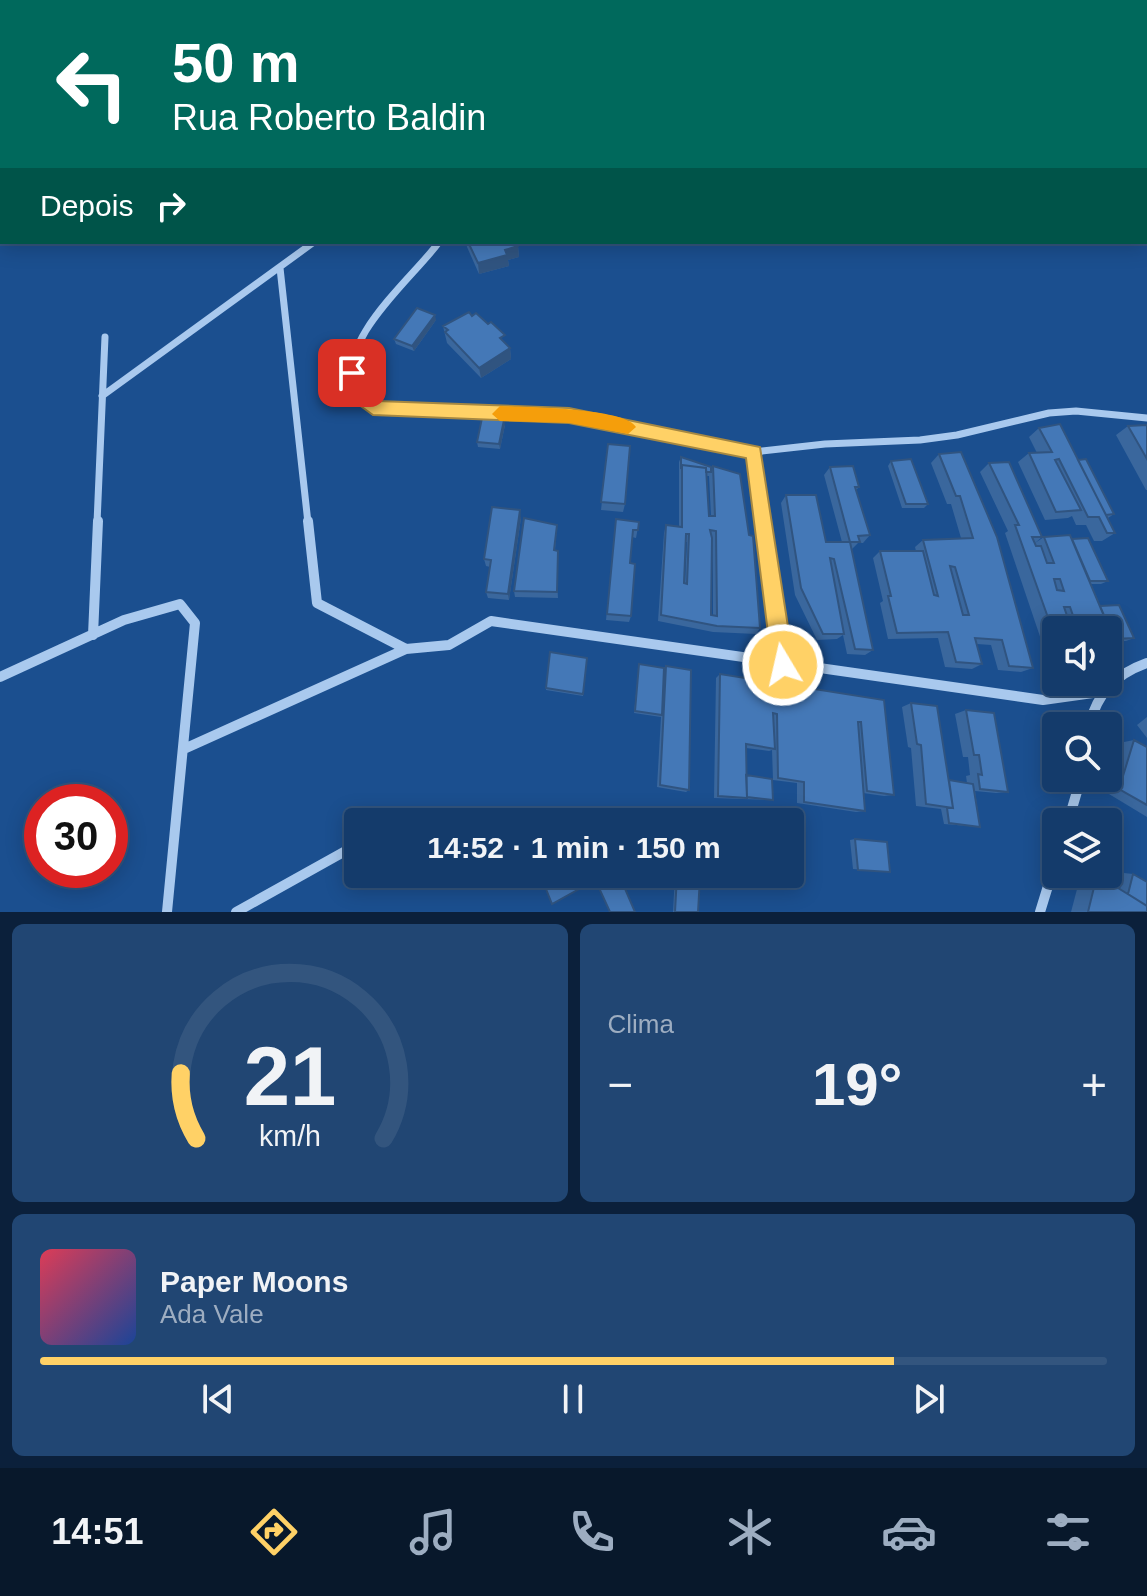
<!DOCTYPE html>
<html lang="pt">
<head>
<meta charset="utf-8">
<style>
  body { margin:0; font-family:Arial,sans-serif; background:#214673; color:#f1f3f6; height:100vh; display:flex; flex-direction:column; font-size:30px; white-space:nowrap }
  * { box-sizing:border-box; margin:0 }
  p { font-size:26px; color:#9dadc1 }
  .icon { flex:none; width:44px; height:44px; fill:none; stroke:currentColor; stroke-width:2; stroke-linecap:round; stroke-linejoin:round }
  .map { position:relative; height:912px; overflow:hidden }
  .side { display:flex; flex-direction:column; gap:12px; padding:12px; background:#0b203b; flex:1 }
  .side>* { flex:none }
  .banner { position:absolute; left:0px; top:0px; width:1148px; height:244px; box-shadow:0 4px 20px #0003,0 0 0 2px #33557e; background:#00695c; color:#fff; overflow:hidden }
  .controls { position:absolute; left:1042px; top:616px; display:grid; gap:16px }
  .controls a { display:grid; place-items:center; width:80px; height:80px; border-radius:8px; background:#143b6b; box-shadow:0 4px 20px #0003,0 0 0 2px #33557e; font-size:40px }
  .speed { position:absolute; left:24px; top:784px; display:flex; gap:16px; font-size:40px; font-weight:700; text-align:center }
  .speed>* { display:grid; place-content:center; width:104px; height:104px; border-radius:50%; background:#143b6b; box-shadow:0 4px 20px #0003,0 0 0 2px #33557e; line-height:1 }
  .speed .limit { border:12px solid #d22; background:#fff; color:#111 }
  .pin { position:absolute; display:grid; place-items:center; width:68px; height:68px; color:#fff; margin:-34px; border-radius:16px; box-shadow:0 4px 12px #0006 }
  .me { position:absolute; width:88px; margin:-44px; rotate:351deg; stroke-linejoin:round; filter:drop-shadow(0 0 6px #0008) }
  .turn { display:flex; align-items:center; gap:28px; height:168px; padding:0 40px; font-size:36px }
  .turn .icon { width:104px; height:104px; stroke-width:2.5 }
  .turn b { display:block; font-size:56px; line-height:68px }
  .then { display:flex; align-items:center; height:76px; padding:0 40px; background:#0003; gap:16px; font-size:30px }
  .big { font-size:60px; font-weight:700; line-height:1.1 }
  .side .card { flex:1; display:flex; flex-direction:column; justify-content:center; gap:12px; min-width:0; padding:0 28px; border-radius:12px; background:#214673 }
  .side .dial { align-items:center; gap:0 }
  .dial svg { height:208px; overflow:visible; fill:none; stroke:#33557e; stroke-width:7; stroke-linecap:round; text-anchor:middle }
  .dial text { fill:#f1f3f6; stroke:none }
  .song { display:flex; align-items:center; gap:24px }
  .cover { width:96px; height:96px; border-radius:12px; background:linear-gradient(135deg,hsl(350 70% 55%),hsl(220 70% 35%)) }
  .played { height:8px; border-radius:4px; background:linear-gradient(90deg,#ffd166 80%,#33557e 80%) }
  .keys { display:flex; justify-content:space-around; direction:ltr }
  .heat { display:flex; justify-content:space-between; align-items:center; font-size:44px; direction:ltr }
  .side .tiles { flex:1; display:grid; gap:12px; grid-template-columns:1fr 1fr }
  .card:last-child { grid-column:span 2 }
  .trip { position:absolute; left:344px; top:808px; width:460px; height:80px; border-radius:8px; background:#143b6b; box-shadow:0 4px 20px #0003,0 0 0 2px #33557e; font-weight:700; line-height:80px; text-align:center }
  .menu { display:flex; height:128px; justify-content:space-around; align-items:center; background:#08182b; color:#9dadc1 }
  .menu .icon { width:56px; height:56px }
  .menu .current { color:#ffd166 }
  .menu b { font-size:36px; color:#f1f3f6 }
  .map>svg:first-child { display:block }
  .lines { fill:none; stroke-linecap:round; stroke-linejoin:round }
  .minor-far2 { stroke:#a9c9ee; stroke-width:6 }
  .minor-far1 { stroke:#a9c9ee; stroke-width:7 }
  .minor { stroke:#a9c9ee; stroke-width:10 }
  .wall { fill:#3a679d; fill-rule:evenodd }
  .shaded-wall { fill:#305480 }
  .building { fill:#4478b7; stroke:#305480; stroke-width:2; fill-rule:evenodd }
  .route { fill:#ffd166; stroke:#a68842; stroke-width:2 }
  .slow { fill:#f59e0b }
</style>
</head>
<body>
<div class="map">
<svg width="1147" height="912" viewBox="0 0 1147 912">
  <rect width="100%" height="100%" fill="#1b4f8f"/>
  <g class="lines">
    <!-- minor-far2 -->
    <path class="minor-far2" d="M1037 0 1047 2
      M159 2 165 0"/>
    <!-- minor-far1 -->
    <path class="minor-far1" d="M439 242C415 276 332 343 357 388 361 395 368 402 373 408L569 416 754 452 825 444 920 440 957 435 1049 413 1076 411 1147 418
      M280 268 308 523
      M102 396 314 242
      M754 452 764 523
      M97 523 105 337"/>
    <!-- minor -->
    <path class="minor" d="M308 521 317 603 406 649 449 645 491 621 1043 700 1100 692
      M763 521 783 665
      M93 635 98 521
      M0 677 124 620 180 604 195 623 167 912
      M1089 726C1097 693 1116 674 1147 663
      M184 749 406 649
      M397 822 404 818
      M1068 822 1081 778
      M236 912 358 844
      M1040 912 1056 860"/>
  </g>
  <!-- wall -->
  <path class="wall" d="M466 242H517L518 246 519 257 508 260 509 266 479 274 467 247Z
    M472 316 488 324 510 348 511 359 481 378 447 343 443 326Z
    M436 320 414 351 396 344 394 339Z
    M505 425 500 449 478 447 477 442Z
    M1147 425V490H1146L1116 435 1128 426Z
    M1039 428 1078 460 1114 514 1108 518 1115 533 1102 541H1094L1086 525H1076L1072 516 1068 518 1045 520 1018 462 1029 453H1037L1029 437Z
    M608 444 625 504 623 512 601 510Z
    M961 452 1033 668 1021 672 998 670 991 645 977 644 982 664 972 669 945 667 938 638 888 639 880 603 883 601 873 558 880 551H916L915 547 923 540 961 538 951 504H947L931 463 939 454Z
    M681 457 711 471 713 466 760 628 756 634 713 632 658 621 664 533 666 525 679 526V462ZM706 476H709L711 516H709ZM713 539V616L711 615ZM685 542H687L685 583H684Z
    M891 461 928 504 924 508H902L888 466Z
    M989 463 1042 537 1035 543 1044 537 1072 539 1108 581 1101 584H1091L1100 606 1134 638 1126 641 1108 642V630H1056V675H1053L1005 533 1008 531 980 472Z
    M830 467 859 487 856 490 870 535 863 543H858L852 549 873 650 865 655 847 654 843 635 837 639 817 640 795 595 781 503 786 495 826 542H842L824 475Z
    M521 518 509 600 488 598 486 592 490 567 486 566 484 559Z
    M616 519 639 522 636 538 632 537 630 563 631 616 629 622 606 620Z
    M557 525 555 550 558 598 515 597 514 591Z
    M587 658 583 696 546 690V688Z
    M639 664 664 668 666 666 689 790 686 792 657 787 661 717 634 713Z
    M720 674 884 700 894 795 884 796 863 793 865 811 856 812 797 803V783L773 780 772 750 769 751 746 748V775L773 800 714 798 716 678Z
    M911 703 949 780 967 783 966 776 970 775 968 757H963L955 714 966 710 1008 792 996 793 975 791 980 827 944 824 941 809 916 806 911 748 908 747 902 707Z
    M1147 717V738L1137 725Z
    M1134 740 1147 747V817L1104 791 1119 743Z
    M855 839 890 872 853 869 850 840Z
    M1124 873 1133 874 1147 912H1071L1081 874 1097 875 1120 889Z
    M675 874 700 878 698 912H673Z"/>
  <!-- shaded-wall -->
  <path class="shaded-wall" d="M518 246 519 257 508 260 509 266 479 274 478 263 505 250Z
    M435 315 436 320 414 351 412 346Z
    M510 348 511 359 481 378 479 368Z
    M504 420 505 425 500 449 499 444Z
    M520 510 521 518 509 600 508 594Z"/>
  <!-- building -->
  <path class="building" d="M468 242H517L518 246 505 250 507 255 478 263Z
    M417 308 435 315 412 346 394 339Z
    M469 312 472 316 476 313 488 324 491 322 505 335 500 338 510 348 479 368 445 332 448 330 443 326Z
    M482 418 504 420 499 444 477 442Z
    M1060 424 1115 533H1107L1099 517H1088L1059 459 1055 460 1081 510 1056 512 1029 453 1052 452 1039 428Z
    M1147 425V459L1128 426Z
    M608 444 630 446 625 504 601 502Z
    M961 452 997 537 1033 668 1009 666 1002 640 975 638 982 664 956 662 948 632 897 633 888 596H891L880 551H923L934 595 938 596 923 540 973 538 960 496H956L939 454ZM950 566 955 567 969 615H963Z
    M681 457 711 467V472H706V468L682 465 681 469Z
    M911 459 928 504H906L891 461Z
    M1086 459 1114 514 1106 515 1078 460Z
    M1009 462 1042 537H1032L1036 546H1041L1047 563H1054L1044 537 1070 535 1112 635H1108V630H1078L1070 607H1064L1072 630H1056V640L1015 525H1019L989 463ZM1054 579H1060L1064 591 1057 590Z
    M682 465 706 468 709 516H715L713 466 740 474 749 535 753 536 760 628 717 626 661 615 666 525 682 527ZM710 530 716 531 717 616 711 615 712 538ZM686 534H689L687 584 684 583Z
    M853 466 859 487H855L870 535 858 536 860 542H850L830 467Z
    M786 495H816L826 542H850L873 650 855 649 834 559 830 558 844 634H823L801 588Z
    M492 507 520 510 508 594 486 592 491 560 484 559Z
    M524 518 557 525 554 550 558 551 557 592 514 591Z
    M616 519 639 522 638 530H633L630 563 635 564 631 616 607 614Z
    M1088 538 1108 581H1090L1072 539Z
    M1119 605 1134 638 1114 639 1100 606Z
    M550 652 587 658 583 694 546 688Z
    M639 664 664 668 662 715 635 711Z
    M666 666 691 670 689 790 660 785Z
    M720 674 884 700 894 795 867 791 861 722H858L865 811 804 802V782L778 778 777 714 773 713 775 749 746 744 747 798 718 796Z
    M911 703 937 706 953 808 926 804 921 745 917 744Z
    M966 710 994 713 1008 792 980 789 978 774 982 775 979 755H974Z
    M1134 740 1147 747V805L1119 789Z
    M746 775 772 779 773 800 747 797Z
    M949 780 973 784 980 827 949 823 947 808H953Z
    M855 839 887 842 890 872 858 870Z
    M550 874H606L552 904 542 879Z
    M1133 874 1147 882V906L1128 894Z
    M677 875 700 878 698 912H675Z
    M1097 875 1147 906V912H1088Z
    M620 877 635 912H610L599 888Z"/>
  <!-- route -->
  <path class="route" d="M352 367 358 369 365 390 377 401 569 408 760 447 794 665 791 672 783 675 775 672 772 665 746 458 569 423 373 415 351 399 343 373Z"/>
  <!-- slow -->
  <path class="slow" d="M500 406C524 407 626 408 636 427L628 434 569 423 500 421 492 414Z"/>
</svg>
<div class="controls">
<a><svg class="icon" aria-label="sound" viewBox="0 0 24 24"><path d="M4 9h4l5-4v14l-5-4H4zM17 9q2 3 0 6"/></svg></a>
<a><svg class="icon" aria-label="search" viewBox="0 0 24 24"><circle cx="10" cy="10" r="6"/><path d="M15 15l6 6"/></svg></a>
<a><svg class="icon" aria-label="layers" viewBox="0 0 24 24"><path d="M12 4l9 5-9 5-9-5zM3 14l9 5 9-5"/></svg></a>
</div>
<div class="speed"><div class="limit">30</div></div>
<div class="pin" style="left:352px;top:373px;background:#d93025"><svg class="icon" aria-label="arrive" viewBox="0 0 24 24"><path d="M6 21V4h12l-3 4 3 4H6"/></svg></div>
<svg class="me" style="left:783px;top:665px" viewBox="-20 -20 40 40"><circle r="17" fill="#ffd166" stroke="#fff" stroke-width="3"/><path d="M0-11L8 9 0 5-8 9z" fill="#fff"/></svg>
<div class="trip">14:52 · 1 min · 150 m</div>
<div class="banner">
<div class="turn"><svg class="icon" aria-label="left" viewBox="0 0 24 24"><path d="M17 20v-9H6M10 6l-5 5 5 5"/></svg><div><b>50 m</b>Rua Roberto Baldin</div></div>
<div class="then">Depois<svg class="icon" aria-label="right" viewBox="0 0 24 24"><path d="M7 20v-9h11M14 6l5 5-5 5"/></svg></div>
</div>
</div>
<section class="side">
<div class="tiles">
<div class="card dial"><svg viewBox="0 0 100 80">
<path d="M14 69A42 42 0 1 1 86 69"/>
<path d="M14 69A42 42 0 0 1 8 44" stroke="#ffd166"/>
<text x="50" y="56" font-size="32" font-weight="700">21</text>
<text x="50" y="72" font-size="11">km/h</text>
</svg></div>
<div class="card"><p>Clima</p>
<div class="heat"><a>−</a><b class="big">19°</b><a>+</a></div>
</div>
<div class="card">
<div class="song"><i class="cover"></i><div><b>Paper Moons</b><p>Ada Vale</p></div></div>
<div class="played"></div>
<div class="keys"><svg class="icon" aria-label="previous" viewBox="0 0 24 24"><path d="M18 5L8 12l10 7zM5 5v14"/></svg><svg class="icon" aria-label="pause" viewBox="0 0 24 24"><path d="M8 5v14M16 5v14"/></svg><svg class="icon" aria-label="next" viewBox="0 0 24 24"><path d="M6 5l10 7-10 7zM19 5v14"/></svg></div>
</div>
</div>
</section>
<nav class="menu">
<b>14:51</b>
<svg class="icon current" aria-label="directions" viewBox="0 0 24 24"><path d="M12 3l9 9-9 9-9-9zM9 14v-3h6M13 9l2 2-2 2"/></svg>
<svg class="icon" aria-label="music" viewBox="0 0 24 24"><path d="M9 18V5l10-2v13"/><circle cx="6" cy="18" r="3"/><circle cx="16" cy="16" r="3"/></svg>
<svg class="icon" aria-label="phone" viewBox="0 0 24 24"><path d="M5 4h4l2 5-3 2q2 4 5 5l2-3 5 2v4C11 20 4 13 5 4z"/></svg>
<svg class="icon" aria-label="climate" viewBox="0 0 24 24"><path d="M12 3v18M4 7l16 10M4 17L20 7"/></svg>
<svg class="icon" aria-label="car" viewBox="0 0 24 24"><path d="M5 17H2v-5l4-1 3-4h7l3 4 3 1v5h-3M9 17h6M6 11h13"/><circle cx="7" cy="17" r="2"/><circle cx="17" cy="17" r="2"/></svg>
<svg class="icon" aria-label="filters" viewBox="0 0 24 24"><path d="M4 7h16M4 17h16"/><circle cx="9" cy="7" r="2"/><circle cx="15" cy="17" r="2"/></svg>
</nav>
</body>
</html>
